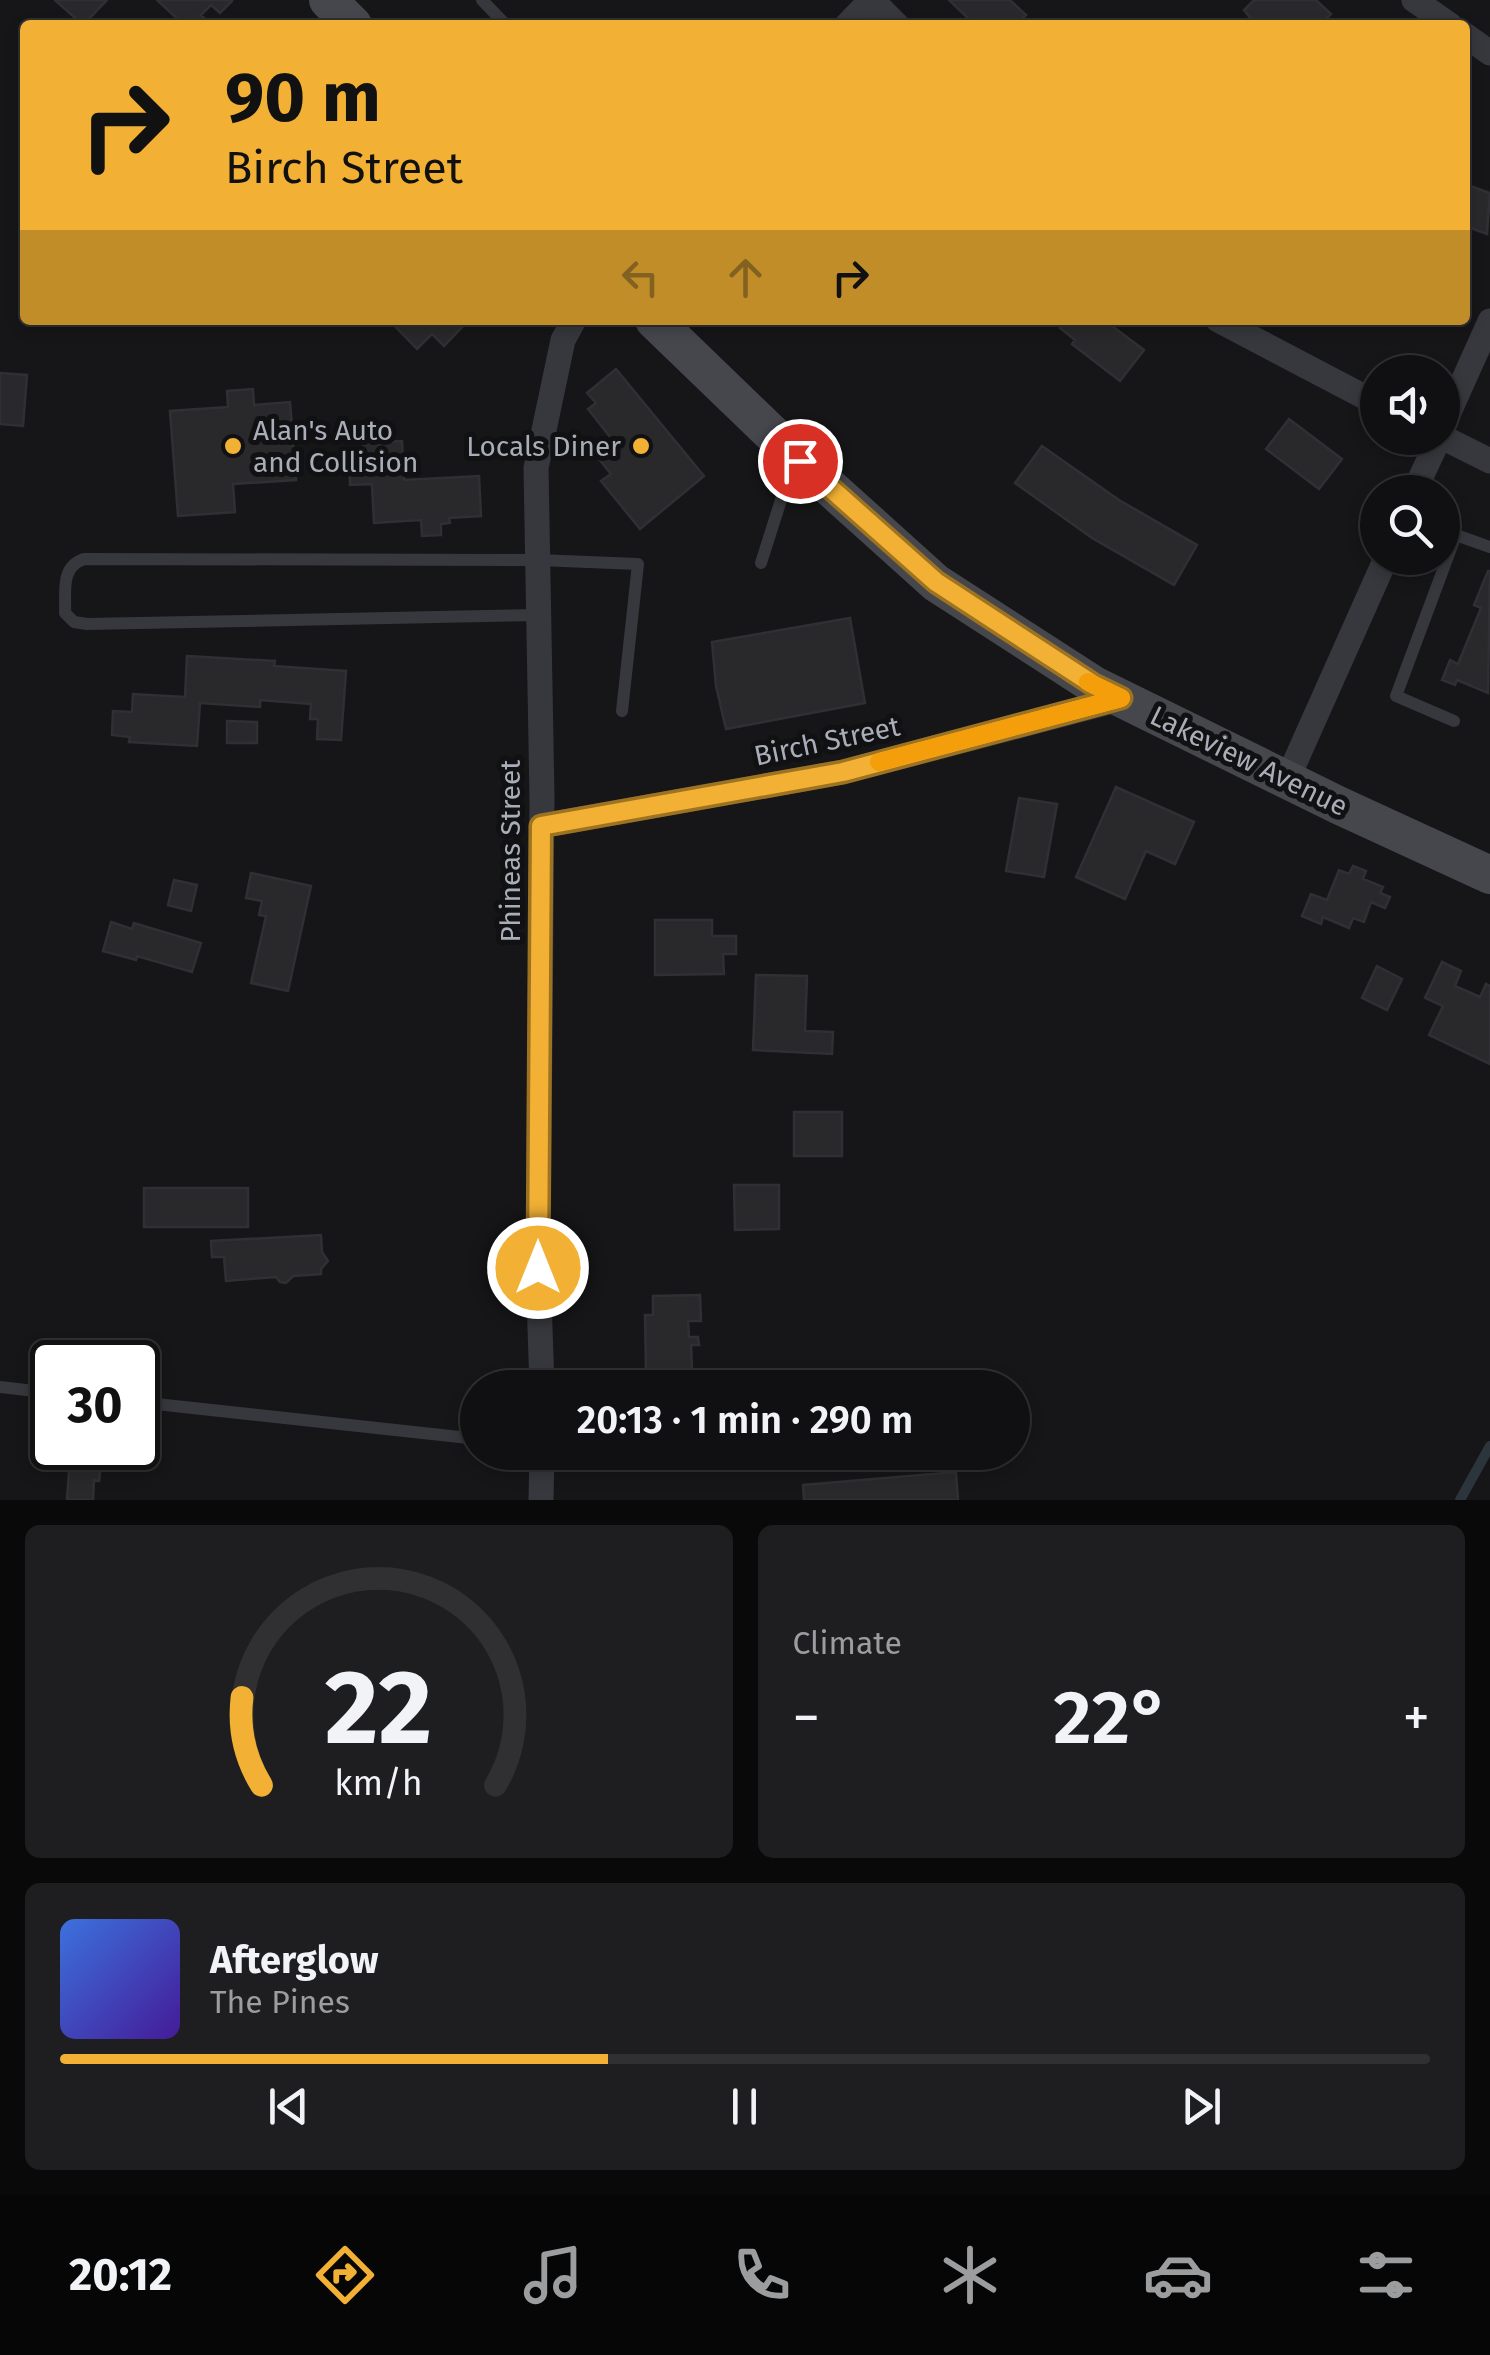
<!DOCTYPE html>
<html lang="en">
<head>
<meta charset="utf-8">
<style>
  body { margin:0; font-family:"Fira Sans",sans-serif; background:#1e1e20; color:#f1f3f6; height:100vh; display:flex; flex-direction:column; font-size:38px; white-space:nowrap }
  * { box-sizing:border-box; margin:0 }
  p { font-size:32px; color:#9c9d9f }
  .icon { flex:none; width:55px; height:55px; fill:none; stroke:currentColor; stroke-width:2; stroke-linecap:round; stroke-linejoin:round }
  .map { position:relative; height:1500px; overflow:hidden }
  .panel { display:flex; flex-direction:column; gap:25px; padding:25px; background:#09090a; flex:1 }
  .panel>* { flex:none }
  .hud { position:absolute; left:20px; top:20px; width:1450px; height:305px; border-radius:10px; box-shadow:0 5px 15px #0003,0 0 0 2px #303032; background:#f2b134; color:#111; overflow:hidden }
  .buttons { position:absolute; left:1360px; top:355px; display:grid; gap:20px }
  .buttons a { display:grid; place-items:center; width:100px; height:100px; border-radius:50%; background:#101012; box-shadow:0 5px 15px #0003,0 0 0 2px #303032; font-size:50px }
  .speed { position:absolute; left:30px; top:1340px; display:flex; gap:20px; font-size:50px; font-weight:700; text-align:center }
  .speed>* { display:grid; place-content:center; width:130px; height:130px; border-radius:50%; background:#101012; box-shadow:0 5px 15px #0003,0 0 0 2px #303032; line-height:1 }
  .speed .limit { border:5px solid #111; border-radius:15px; background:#fff; color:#111 }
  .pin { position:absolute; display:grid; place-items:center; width:85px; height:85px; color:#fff; margin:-42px; border:5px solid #fff; border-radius:50%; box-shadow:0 2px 10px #0007 }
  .me { position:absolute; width:110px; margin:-55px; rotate:0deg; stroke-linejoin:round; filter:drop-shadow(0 0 8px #0008) }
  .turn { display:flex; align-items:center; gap:35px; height:210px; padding:0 40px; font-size:45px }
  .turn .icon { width:130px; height:130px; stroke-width:2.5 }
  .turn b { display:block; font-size:70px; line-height:85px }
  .lanes { display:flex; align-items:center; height:95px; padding:0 40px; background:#0003; justify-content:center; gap:50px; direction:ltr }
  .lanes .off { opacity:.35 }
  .big { font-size:75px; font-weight:600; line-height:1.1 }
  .panel .tile { flex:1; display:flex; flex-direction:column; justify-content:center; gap:15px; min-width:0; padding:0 35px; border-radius:15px; background:#1e1e20 }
  .panel .dial { align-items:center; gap:0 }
  .dial svg { height:260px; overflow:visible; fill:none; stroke:#303032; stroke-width:7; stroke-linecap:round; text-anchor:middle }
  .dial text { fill:#f1f3f6; stroke:none }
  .song { display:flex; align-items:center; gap:30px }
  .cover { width:120px; height:120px; border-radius:15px; background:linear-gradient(135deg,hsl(220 70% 55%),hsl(260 70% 35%)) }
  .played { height:10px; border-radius:5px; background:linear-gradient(90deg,#f2b134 40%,#303032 40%) }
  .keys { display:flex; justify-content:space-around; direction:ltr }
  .heat { display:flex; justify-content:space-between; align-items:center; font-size:55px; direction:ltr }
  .panel .tiles { flex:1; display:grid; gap:25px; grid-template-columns:1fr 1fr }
  .tile:last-child { grid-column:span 2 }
  .trip { position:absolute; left:460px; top:1370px; width:570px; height:100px; border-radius:50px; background:#101012; box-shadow:0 5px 15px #0003,0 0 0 2px #303032; font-weight:600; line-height:100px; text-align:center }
  .tab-bar { display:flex; height:160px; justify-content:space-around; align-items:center; background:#060607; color:#9c9d9f }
  .tab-bar .icon { width:70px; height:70px }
  .tab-bar .selected { color:#f2b134 }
  .tab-bar b { font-size:45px; color:#f1f3f6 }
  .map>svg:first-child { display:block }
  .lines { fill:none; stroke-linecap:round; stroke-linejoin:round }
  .stream { stroke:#2c353c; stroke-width:10 }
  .building { fill:#29292c; stroke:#303034; stroke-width:2.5 }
  .lane { stroke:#37383d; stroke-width:12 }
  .street { stroke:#37383d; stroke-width:25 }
  .secondary { stroke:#45474d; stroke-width:38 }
  .route-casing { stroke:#9d7322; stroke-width:25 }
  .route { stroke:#f2b134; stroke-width:18 }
  .slow { stroke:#f59e0b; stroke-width:18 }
  .poi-dot { fill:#f2b134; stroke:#111113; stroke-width:4 }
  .labels { text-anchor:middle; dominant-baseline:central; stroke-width:10; stroke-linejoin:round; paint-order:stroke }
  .poi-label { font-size:28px; fill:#a8adb8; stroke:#111113; text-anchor:start }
  .street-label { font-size:28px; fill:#a8adb8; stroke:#111113 }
</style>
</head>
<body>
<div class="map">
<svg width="1490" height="1500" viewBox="0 0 1490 1500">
  <rect width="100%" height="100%" fill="#161618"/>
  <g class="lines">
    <!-- stream -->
    <path class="stream" d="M1460 1500 1490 1446"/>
  </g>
  <!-- building -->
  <path class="building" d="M55 0H107L83 25Z
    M157 0H232V1L220 13 211 5 201 15 211 25H184Z
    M949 0H1010L1026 15 1016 25H975Z
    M1254 0H1316L1331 14 1320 25H1256L1244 10Z
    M1465 184 1490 193 1487 234 1465 226Z
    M389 320H469L444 346 432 334 417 349Z
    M1066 320H1104L1144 350 1120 381 1072 344 1075 340 1060 328Z
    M616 369 704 476 640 529 601 481 611 474 594 453 611 438 588 409 596 403 587 393Z
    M0 373 27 375 23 426 0 424Z
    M253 389 254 405 290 402 296 480 233 484 235 512 178 516 170 411 228 407 227 391Z
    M1289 419 1342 459 1319 489 1266 449Z
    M402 441 404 480 479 476 481 516 449 518 450 523 441 524V535L422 536 421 520 374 523 372 484 350 485 349 459 364 458 363 443Z
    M1042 446 1119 500 1197 545 1174 585 1092 538 1015 483Z
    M1488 571H1490L1488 693 1457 680 1455 685 1442 680 1450 660 1458 664 1481 608 1474 605Z
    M850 618 865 703 726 729 716 686 712 642Z
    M187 656 275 661 274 666 346 671 341 740 317 739 318 719H310L311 704 260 700V707L200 703 197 746 129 742 130 737 112 735 113 711 132 712 133 694 185 697Z
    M227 721 257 722V743H227Z
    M1116 787 1194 822 1175 864 1146 851 1125 899 1076 877Z
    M1019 798 1057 804 1044 877 1006 871Z
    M1353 866 1366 871 1363 879 1383 887 1380 893 1390 897 1385 908 1371 902 1364 922 1353 918 1349 928 1323 917 1321 924 1302 916 1311 894 1327 900 1339 870 1349 874Z
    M251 873 311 886 288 991 251 983 266 916 259 915 262 901 246 898Z
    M174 880 197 885 191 911 168 905Z
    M655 920H712V936H736V954H723L724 974 655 975Z
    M111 922 132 929 134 923 201 943 192 972 137 956 136 960 103 951Z
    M1442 962 1461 971 1455 986 1480 997 1486 984 1490 986V1064L1429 1035 1443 1006 1425 998Z
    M1377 966 1402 979 1387 1010 1362 998Z
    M756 975 807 976 805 1031 833 1032 832 1054 753 1050Z
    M794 1112H842V1156H794Z
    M734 1185H779V1229L735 1230Z
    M144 1188H248V1227H144Z
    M321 1235 322 1252 328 1261 321 1269V1274L293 1276 286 1283 280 1282 276 1277 226 1281 224 1257H212L211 1241Z
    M700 1295 701 1321H688L689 1337H698L699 1345H691L692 1370H646L645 1315H653V1296Z
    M45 1423 52 1424V1448H75L74 1458H82L81 1463 101 1465 99 1481 94 1480 93 1500H67L69 1471 48 1470 50 1434H44Z
    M956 1472 958 1500H804L803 1485Z"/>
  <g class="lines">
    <!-- lane -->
    <path class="lane" d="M482 0 506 25
      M1442 530 1490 547
      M761 563 794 459
      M539 615 87 624 74 622 65 613C66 592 60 567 84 559L538 560 638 564 622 711
      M1454 721 1396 696 1456 535
      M0 1387 52 1393
      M138 1402 478 1439"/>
    <!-- street -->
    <path class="street" d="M872 0 897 25
      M1414 0 1450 25
      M847 25 871 0
      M1465 35 1490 53
      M1218 320 1378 404
      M1442 428 1490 321
      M1442 437 1490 461
      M1414 492 1439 438
      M1287 780 1386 558
      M541 826 843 772 1121 699
      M542 1388 538 1268 542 798 536 468 563 340 574 320
      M541 1500 542 1452"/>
    <!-- secondary -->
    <path class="secondary" d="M328 0 353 25
      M654 320 795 456 936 583 1094 685 1338 805 1490 875"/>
  </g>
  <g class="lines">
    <!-- route casing -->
    <g class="route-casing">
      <path id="route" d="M538 1268 541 826 843 772 1121 698 1094 685 936 582 800 461"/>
    </g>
    <!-- route -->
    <use href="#route" class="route"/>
    <!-- slow -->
    <path class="slow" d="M879 762 1121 698 1088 682"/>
  </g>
  <!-- markers -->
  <g class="poi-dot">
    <circle cx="233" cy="446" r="10"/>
    <circle cx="641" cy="446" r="10"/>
  </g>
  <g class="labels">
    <!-- poi labels -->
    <g class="poi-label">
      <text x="253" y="430">Alan's Auto<tspan x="253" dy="32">and Collision</tspan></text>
      <text x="621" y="446" text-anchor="end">Locals Diner</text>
    </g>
    <!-- street labels -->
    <g class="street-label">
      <text transform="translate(827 741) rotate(-12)">Birch Street</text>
      <text transform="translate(1249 761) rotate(26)">Lakeview Avenue</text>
      <text transform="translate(510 851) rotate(-90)">Phineas Street</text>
    </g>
  </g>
</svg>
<div class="buttons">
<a><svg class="icon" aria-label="sound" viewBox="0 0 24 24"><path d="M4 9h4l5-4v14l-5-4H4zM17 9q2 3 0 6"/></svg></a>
<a><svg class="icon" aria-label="search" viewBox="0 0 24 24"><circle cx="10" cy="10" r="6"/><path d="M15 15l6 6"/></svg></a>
</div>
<div class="speed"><div class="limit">30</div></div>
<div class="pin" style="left:800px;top:461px;background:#d93025"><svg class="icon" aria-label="arrive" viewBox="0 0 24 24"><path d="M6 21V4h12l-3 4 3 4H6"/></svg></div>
<svg class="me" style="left:538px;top:1268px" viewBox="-20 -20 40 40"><circle r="17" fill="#f2b134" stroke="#fff" stroke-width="3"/><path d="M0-11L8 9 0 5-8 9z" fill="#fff"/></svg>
<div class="trip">20:13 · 1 min · 290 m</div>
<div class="hud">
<div class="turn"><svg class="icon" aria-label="right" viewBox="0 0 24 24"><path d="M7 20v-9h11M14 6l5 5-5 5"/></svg><div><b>90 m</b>Birch Street</div></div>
<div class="lanes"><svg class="icon off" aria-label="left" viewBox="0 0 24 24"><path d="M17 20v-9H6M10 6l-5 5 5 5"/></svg><svg class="icon off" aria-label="ahead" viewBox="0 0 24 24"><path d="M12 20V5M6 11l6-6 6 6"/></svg><svg class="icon" aria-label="right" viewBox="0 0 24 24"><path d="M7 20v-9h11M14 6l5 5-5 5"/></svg></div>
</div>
</div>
<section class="panel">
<div class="tiles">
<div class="tile dial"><svg viewBox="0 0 100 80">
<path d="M14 69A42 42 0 1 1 86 69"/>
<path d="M14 69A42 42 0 0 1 8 42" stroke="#f2b134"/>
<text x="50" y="56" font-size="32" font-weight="700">22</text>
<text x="50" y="72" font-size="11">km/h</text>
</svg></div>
<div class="tile"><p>Climate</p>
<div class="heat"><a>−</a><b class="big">22°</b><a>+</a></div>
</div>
<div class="tile">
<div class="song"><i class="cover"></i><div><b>Afterglow</b><p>The Pines</p></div></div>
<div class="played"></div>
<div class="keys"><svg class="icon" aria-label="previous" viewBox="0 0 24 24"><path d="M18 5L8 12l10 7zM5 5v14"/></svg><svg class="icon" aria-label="pause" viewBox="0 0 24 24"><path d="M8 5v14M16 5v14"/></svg><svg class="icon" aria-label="next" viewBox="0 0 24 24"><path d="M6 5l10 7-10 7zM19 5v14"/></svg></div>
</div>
</div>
</section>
<nav class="tab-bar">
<b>20:12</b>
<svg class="icon selected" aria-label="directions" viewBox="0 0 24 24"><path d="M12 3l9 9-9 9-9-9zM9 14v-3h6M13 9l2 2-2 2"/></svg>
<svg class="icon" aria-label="music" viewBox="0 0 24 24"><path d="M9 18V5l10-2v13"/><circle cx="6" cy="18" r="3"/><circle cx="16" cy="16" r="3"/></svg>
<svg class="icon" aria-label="phone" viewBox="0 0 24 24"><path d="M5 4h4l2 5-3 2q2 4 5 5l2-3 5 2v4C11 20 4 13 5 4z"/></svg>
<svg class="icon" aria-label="climate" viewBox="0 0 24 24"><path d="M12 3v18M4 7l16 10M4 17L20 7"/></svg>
<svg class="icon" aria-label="car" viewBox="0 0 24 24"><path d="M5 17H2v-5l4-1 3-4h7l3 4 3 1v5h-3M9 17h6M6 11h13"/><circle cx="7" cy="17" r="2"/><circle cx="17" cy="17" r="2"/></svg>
<svg class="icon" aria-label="filters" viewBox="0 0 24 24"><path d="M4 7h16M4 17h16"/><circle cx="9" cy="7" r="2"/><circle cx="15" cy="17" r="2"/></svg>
</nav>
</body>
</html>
